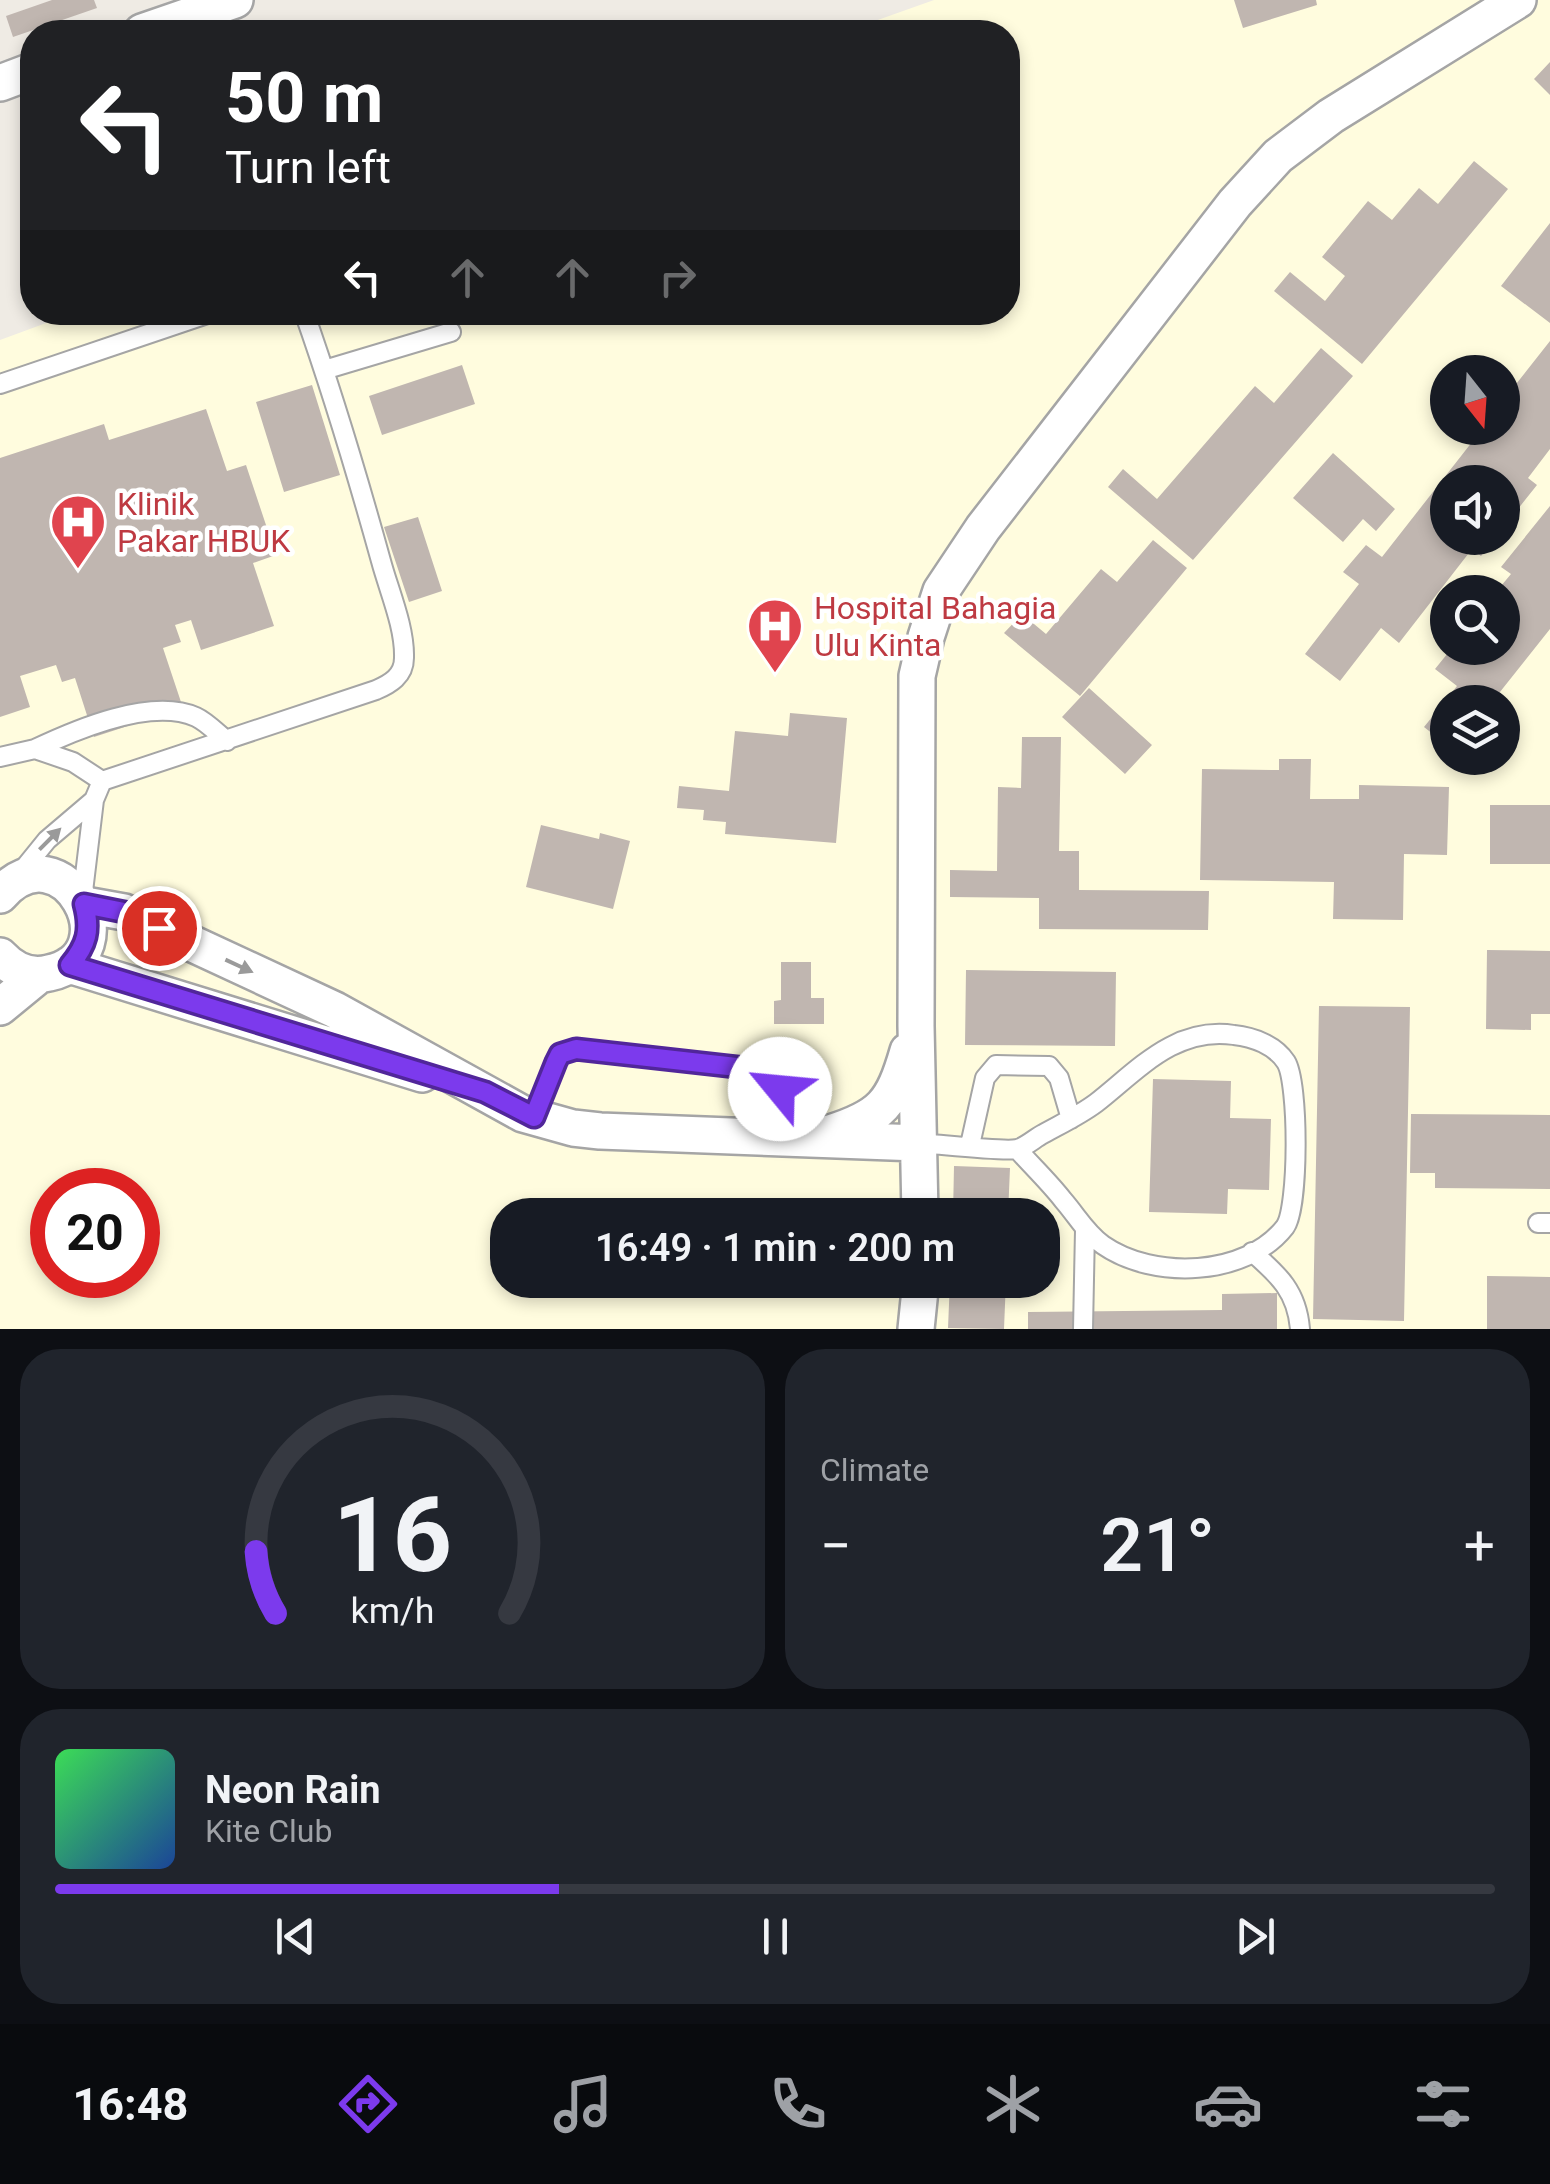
<!DOCTYPE html>
<html lang="en">
<head>
<meta charset="utf-8">
<style>
  body { margin:0; font-family:Roboto,sans-serif; background:#20242c; color:#f1f3f6; height:100vh; display:flex; flex-direction:column; font-size:38px; white-space:nowrap }
  * { box-sizing:border-box; margin:0 }
  p { font-size:32px; color:#9ea1a6 }
  .icon { flex:none; width:55px; height:55px; fill:none; stroke:currentColor; stroke-width:2; stroke-linecap:round; stroke-linejoin:round }
  .map { position:relative; height:1329px; overflow:hidden }
  .side { display:flex; flex-direction:column; gap:20px; padding:20px; background:#0d0f14; flex:1 }
  .side>* { flex:none }
  .hud { position:absolute; left:20px; top:20px; width:1000px; height:305px; border-radius:40px; box-shadow:0 5px 15px #0003; background:#202124; color:#fff; overflow:hidden }
  .needle { width:65px; rotate:163deg }
  .buttons { position:absolute; left:1430px; top:355px; display:grid; gap:20px }
  .buttons a { display:grid; place-items:center; width:90px; height:90px; border-radius:50%; background:#171b24; box-shadow:0 5px 15px #0003; font-size:50px }
  .speed { position:absolute; left:30px; top:1168px; display:flex; gap:20px; font-size:50px; font-weight:700; text-align:center }
  .speed>* { display:grid; place-content:center; width:130px; height:130px; border-radius:50%; background:#171b24; box-shadow:0 5px 15px #0003; line-height:1 }
  .speed .limit { border:15px solid #d22; background:#fff; color:#111 }
  .pin { position:absolute; display:grid; place-items:center; width:85px; height:85px; color:#fff; margin:-42px; border:5px solid #fff; border-radius:50%; box-shadow:0 2px 10px #0007 }
  .me { position:absolute; width:110px; margin:-55px; rotate:298deg; stroke-linejoin:round; filter:drop-shadow(0 0 8px #0008) }
  .turn { display:flex; align-items:center; gap:35px; height:210px; padding:0 40px; font-size:45px }
  .turn .icon { width:130px; height:130px; stroke-width:2.5 }
  .turn b { display:block; font-size:70px; line-height:85px }
  .lanes { display:flex; align-items:center; height:95px; padding:0 40px; background:#0003; justify-content:center; gap:50px; direction:ltr }
  .lanes .off { opacity:.35 }
  .big { font-size:75px; font-weight:600; line-height:1.1 }
  .side .card { flex:1; display:flex; flex-direction:column; justify-content:center; gap:15px; min-width:0; padding:0 35px; border-radius:40px; background:#20242c }
  .side .dial { align-items:center; gap:0 }
  .dial svg { height:260px; overflow:visible; fill:none; stroke:#363941; stroke-width:7; stroke-linecap:round; text-anchor:middle }
  .dial text { fill:#f1f3f6; stroke:none }
  .song { display:flex; align-items:center; gap:30px }
  .cover { width:120px; height:120px; border-radius:15px; background:linear-gradient(135deg,hsl(130 70% 55%),hsl(220 70% 35%)) }
  .played { height:10px; border-radius:5px; background:linear-gradient(90deg,#7c3aed 35%,#363941 35%) }
  .keys { display:flex; justify-content:space-around; direction:ltr }
  .heat { display:flex; justify-content:space-between; align-items:center; font-size:55px; direction:ltr }
  .side .tiles { flex:1; display:grid; gap:20px; grid-template-columns:1fr 1fr }
  .card:last-child { grid-column:span 2 }
  .trip { position:absolute; left:490px; top:1198px; width:570px; height:100px; border-radius:40px; background:#171b24; box-shadow:0 5px 15px #0003; font-weight:600; line-height:100px; text-align:center }
  .menu { display:flex; height:160px; justify-content:space-around; align-items:center; background:#090b0e; color:#9ea1a6 }
  .menu .icon { width:70px; height:70px }
  .menu .current { color:#7c3aed }
  .menu b { font-size:45px; color:#f1f3f6 }
  .map>svg:first-child { display:block }
  .education { fill:#fffcde; fill-rule:evenodd }
  .building { fill:#c0b6b0 }
  .lines { fill:none; stroke-linecap:round; stroke-linejoin:round }
  .lane-casing { stroke:#a5a5a5; stroke-width:22 }
  .street-casing { stroke:#a5a5a5; stroke-width:40 }
  .lane { stroke:#fff; stroke-width:18 }
  .street { stroke:#fff; stroke-width:35 }
  .oneway { fill:#9a9a9a }
  .route-casing { stroke:#51269a; stroke-width:25 }
  .route { stroke:#7c3aed; stroke-width:18 }
  .labels { text-anchor:middle; dominant-baseline:central; stroke-width:9; stroke-linejoin:round; paint-order:stroke }
  .health-label { font-size:32px; fill:#be3a42; stroke:#fff; text-anchor:start }
</style>
</head>
<body>
<div class="map">
<svg width="1550" height="1329" viewBox="0 0 1550 1329">
  <rect width="100%" height="100%" fill="#efebe4"/>
  <!-- education -->
  <path class="education" d="M934 0H1550V1329H0V340L76 312H1008V32H844ZM1448 372H1502V428H1448ZM1448 482H1502V538H1448ZM1448 592H1502V648H1448ZM1448 702H1502V758H1448ZM52 1190H138V1275H52ZM508 1215H1042V1280H508Z"/>
  <!-- building -->
  <path class="building" d="M52 0H94L97 8 13 37 6 16Z
    M1234 0H1316L1317 5 1243 28Z
    M1550 62V95L1534 79Z
    M1474 161 1508 189 1362 364 1274 291 1290 272 1325 301 1345 276 1322 257 1368 201 1392 220 1419 188 1438 204Z
    M1550 223V323L1501 286Z
    M1550 341V449L1528 478 1537 485 1502 529V482H1448V538H1496L1481 556 1472 549 1399 643 1381 628 1340 681 1305 654 1359 584 1343 572 1366 545 1382 557 1483 428H1502V402Z
    M1321 348 1353 376 1193 560 1108 487 1123 469 1157 499 1255 386 1274 403Z
    M462 365 475 404 382 435 369 396Z
    M312 385 340 475 284 492 256 402Z
    M206 409 227 471 246 465 276 555 253 563 274 626 201 650 191 620 175 625 181 642 163 648 183 708 94 737 75 678 62 682 56 665 20 676 30 707 0 717V458L104 424 109 440Z
    M1333 453 1395 509 1376 531 1363 519 1343 542 1293 498Z
    M1550 506V629L1492 702H1448V746L1424 727 1457 686 1435 669 1452 648H1502V592H1496L1511 574 1501 567Z
    M418 517 442 591 409 602 384 527Z
    M1153 540 1187 568 1080 696 1004 633 1022 614 1046 634 1101 569 1117 582Z
    M1089 688 1152 745 1125 774 1062 717Z
    M790 713 847 718 836 843 725 834 726 822 703 820 704 810 677 808 679 786 729 791 735 731 788 736Z
    M1022 737H1061L1059 851H1079V890L1209 891 1208 930 1039 929V898L950 897V870L997 871 998 787 1021 788Z
    M1279 759H1311L1310 799H1359V785L1449 787 1447 855 1404 854 1403 920 1333 919 1334 882 1200 880 1202 769 1279 770Z
    M1490 805H1550V864H1490Z
    M541 825 599 839 600 833 630 841 613 909 526 887Z
    M1487 950 1550 951V1014H1531V1030L1486 1029Z
    M781 962H811V998H824V1024H774V1001L781 1000Z
    M966 970 1116 972 1115 1046 965 1045Z
    M1319 1006 1410 1007 1404 1321 1313 1319Z
    M1153 1079 1231 1081 1230 1118 1271 1119 1269 1190 1228 1189 1227 1214 1149 1212Z
    M1411 1114 1550 1115V1189L1435 1188V1173H1410Z
    M954 1166 1010 1168 1008 1215H953Z
    M1487 1276 1550 1277V1329H1487Z
    M950 1280H1006L1004 1329 948 1328Z
    M1277 1293V1329H1028V1312L1222 1310V1294Z"/>
  <g class="lines">
    <!-- lane casing -->
    <g class="lane-casing">
      <path id="lane" d="M324 370 451 332
        M0 384 213 312
        M35 749C75 730 151 697 196 717 207 722 218 734 227 741
        M0 757 35 749 73 762 102 781
        M17 877 47 840 94 800
        M82 900 94 800 102 781 376 690C390 684 404 676 404 658 405 627 389 591 381 561 358 478 333 394 304 312
        M535 1117 555 1062 560 1055 575 1049 764 1070C788 1081 781 1112 781 1135
        M918 1143C937 1144 1004 1152 1017 1149 1026 1147 1035 1138 1043 1134 1061 1124 1080 1115 1096 1103 1137 1071 1175 1026 1234 1035 1253 1037 1275 1045 1286 1062 1299 1083 1299 1208 1285 1227 1246 1277 1153 1280 1103 1245 1086 1233 1077 1216 1063 1200 1049 1182 1032 1166 1017 1149
        M970 1145 985 1078 996 1065 1049 1066 1059 1078 1071 1119
        M1538 1223H1550
        M1252 1252C1279 1275 1297 1292 1300 1329
        M1083 1329 1085 1230"/>
    </g>
    <!-- street casing -->
    <g class="street-casing">
      <path id="street" d="M142 32 235 0
        M0 83 32 71
        M0 895C62 824 135 955 49 973 30 978 13 970 0 956
        M85 905 124 912 335 1010 523 1114 573 1128 600 1131 918 1143
        M69 965 422 1074
        M0 1007 39 975
        M830 1133C882 1117 893 1103 908 1051
        M920 1215 916 1026 917 676 926 637 941 591 983 528 1235 203 1278 156 1331 116 1518 0
        M916 1329 921 1280"/>
    </g>
    <!-- lane -->
    <use href="#lane" class="lane"/>
    <!-- street -->
    <use href="#street" class="street"/>
  </g>
  <!-- one-way arrows -->
  <defs><path id="oneway-solid" d="M-6-.8H1V-3.2L6.5 0L1 3.2V.8H-6Z" transform="scale(2.5)"/></defs>
  <g class="oneway">
    <use href="#oneway-solid" transform="translate(50 839) rotate(-45)"/>
    <use href="#oneway-solid" transform="translate(239 966) rotate(25)"/>
  </g>
  <g class="lines">
    <!-- route casing -->
    <g class="route-casing">
      <path id="route" d="M159 928 124 912 84 904C91 930 87 945 70 965L485 1092 534 1117 556 1062 560 1054 576 1049 764 1070 772 1074 780 1089"/>
    </g>
    <!-- route -->
    <use href="#route" class="route"/>
  </g>
  <!-- icons -->
  <defs>
    <g id="hospital-pin" transform="scale(2.875)"><path d="M0 17L-7.5 6A9.5 9.5 0 1 1 7.5 6Z" fill="#e0444e" stroke="#fff"/><path d="M-5-5h3v3.5h4V-5h3V5h-3V1.5h-4V5h-3Z" fill="#fff"/></g>
  </defs>
  <g fill-rule="evenodd">
    <use href="#hospital-pin" x="78" y="522"/>
    <use href="#hospital-pin" x="775" y="626"/>
  </g>
  <g class="labels">
    <!-- health labels -->
    <g class="health-label">
      <text x="117" y="504">Klinik<tspan x="117" dy="37">Pakar HBUK</tspan></text>
      <text x="814" y="608">Hospital Bahagia<tspan x="814" dy="37">Ulu Kinta</tspan></text>
    </g>
  </g>
</svg>
<div class="buttons">
<a><svg class="needle" viewBox="-14 -14 28 28"><path d="M0-13l5 13h-10z" fill="#e53935"/><path d="M0 13l5-13h-10z" fill="#9ea1a6"/></svg></a>
<a><svg class="icon" aria-label="sound" viewBox="0 0 24 24"><path d="M4 9h4l5-4v14l-5-4H4zM17 9q2 3 0 6"/></svg></a>
<a><svg class="icon" aria-label="search" viewBox="0 0 24 24"><circle cx="10" cy="10" r="6"/><path d="M15 15l6 6"/></svg></a>
<a><svg class="icon" aria-label="layers" viewBox="0 0 24 24"><path d="M12 4l9 5-9 5-9-5zM3 14l9 5 9-5"/></svg></a>
</div>
<div class="speed"><div class="limit">20</div></div>
<div class="pin" style="left:159px;top:928px;background:#d93025"><svg class="icon" aria-label="arrive" viewBox="0 0 24 24"><path d="M6 21V4h12l-3 4 3 4H6"/></svg></div>
<svg class="me" style="left:780px;top:1089px" viewBox="-20 -20 40 40"><circle r="19" fill="#fff"/><path d="M0-13L10 11 0 6-10 11z" fill="#7c3aed"/></svg>
<div class="trip">16:49 · 1 min · 200 m</div>
<div class="hud">
<div class="turn"><svg class="icon" aria-label="left" viewBox="0 0 24 24"><path d="M17 20v-9H6M10 6l-5 5 5 5"/></svg><div><b>50 m</b>Turn left</div></div>
<div class="lanes"><svg class="icon" aria-label="left" viewBox="0 0 24 24"><path d="M17 20v-9H6M10 6l-5 5 5 5"/></svg><svg class="icon off" aria-label="ahead" viewBox="0 0 24 24"><path d="M12 20V5M6 11l6-6 6 6"/></svg><svg class="icon off" aria-label="ahead" viewBox="0 0 24 24"><path d="M12 20V5M6 11l6-6 6 6"/></svg><svg class="icon off" aria-label="right" viewBox="0 0 24 24"><path d="M7 20v-9h11M14 6l5 5-5 5"/></svg></div>
</div>
</div>
<section class="side">
<div class="tiles">
<div class="card dial"><svg viewBox="0 0 100 80">
<path d="M14 69A42 42 0 1 1 86 69"/>
<path d="M14 69A42 42 0 0 1 8 50" stroke="#7c3aed"/>
<text x="50" y="56" font-size="32" font-weight="700">16</text>
<text x="50" y="72" font-size="11">km/h</text>
</svg></div>
<div class="card"><p>Climate</p>
<div class="heat"><a>−</a><b class="big">21°</b><a>+</a></div>
</div>
<div class="card">
<div class="song"><i class="cover"></i><div><b>Neon Rain</b><p>Kite Club</p></div></div>
<div class="played"></div>
<div class="keys"><svg class="icon" aria-label="previous" viewBox="0 0 24 24"><path d="M18 5L8 12l10 7zM5 5v14"/></svg><svg class="icon" aria-label="pause" viewBox="0 0 24 24"><path d="M8 5v14M16 5v14"/></svg><svg class="icon" aria-label="next" viewBox="0 0 24 24"><path d="M6 5l10 7-10 7zM19 5v14"/></svg></div>
</div>
</div>
</section>
<nav class="menu">
<b>16:48</b>
<svg class="icon current" aria-label="directions" viewBox="0 0 24 24"><path d="M12 3l9 9-9 9-9-9zM9 14v-3h6M13 9l2 2-2 2"/></svg>
<svg class="icon" aria-label="music" viewBox="0 0 24 24"><path d="M9 18V5l10-2v13"/><circle cx="6" cy="18" r="3"/><circle cx="16" cy="16" r="3"/></svg>
<svg class="icon" aria-label="phone" viewBox="0 0 24 24"><path d="M5 4h4l2 5-3 2q2 4 5 5l2-3 5 2v4C11 20 4 13 5 4z"/></svg>
<svg class="icon" aria-label="climate" viewBox="0 0 24 24"><path d="M12 3v18M4 7l16 10M4 17L20 7"/></svg>
<svg class="icon" aria-label="car" viewBox="0 0 24 24"><path d="M5 17H2v-5l4-1 3-4h7l3 4 3 1v5h-3M9 17h6M6 11h13"/><circle cx="7" cy="17" r="2"/><circle cx="17" cy="17" r="2"/></svg>
<svg class="icon" aria-label="filters" viewBox="0 0 24 24"><path d="M4 7h16M4 17h16"/><circle cx="9" cy="7" r="2"/><circle cx="15" cy="17" r="2"/></svg>
</nav>
</body>
</html>
